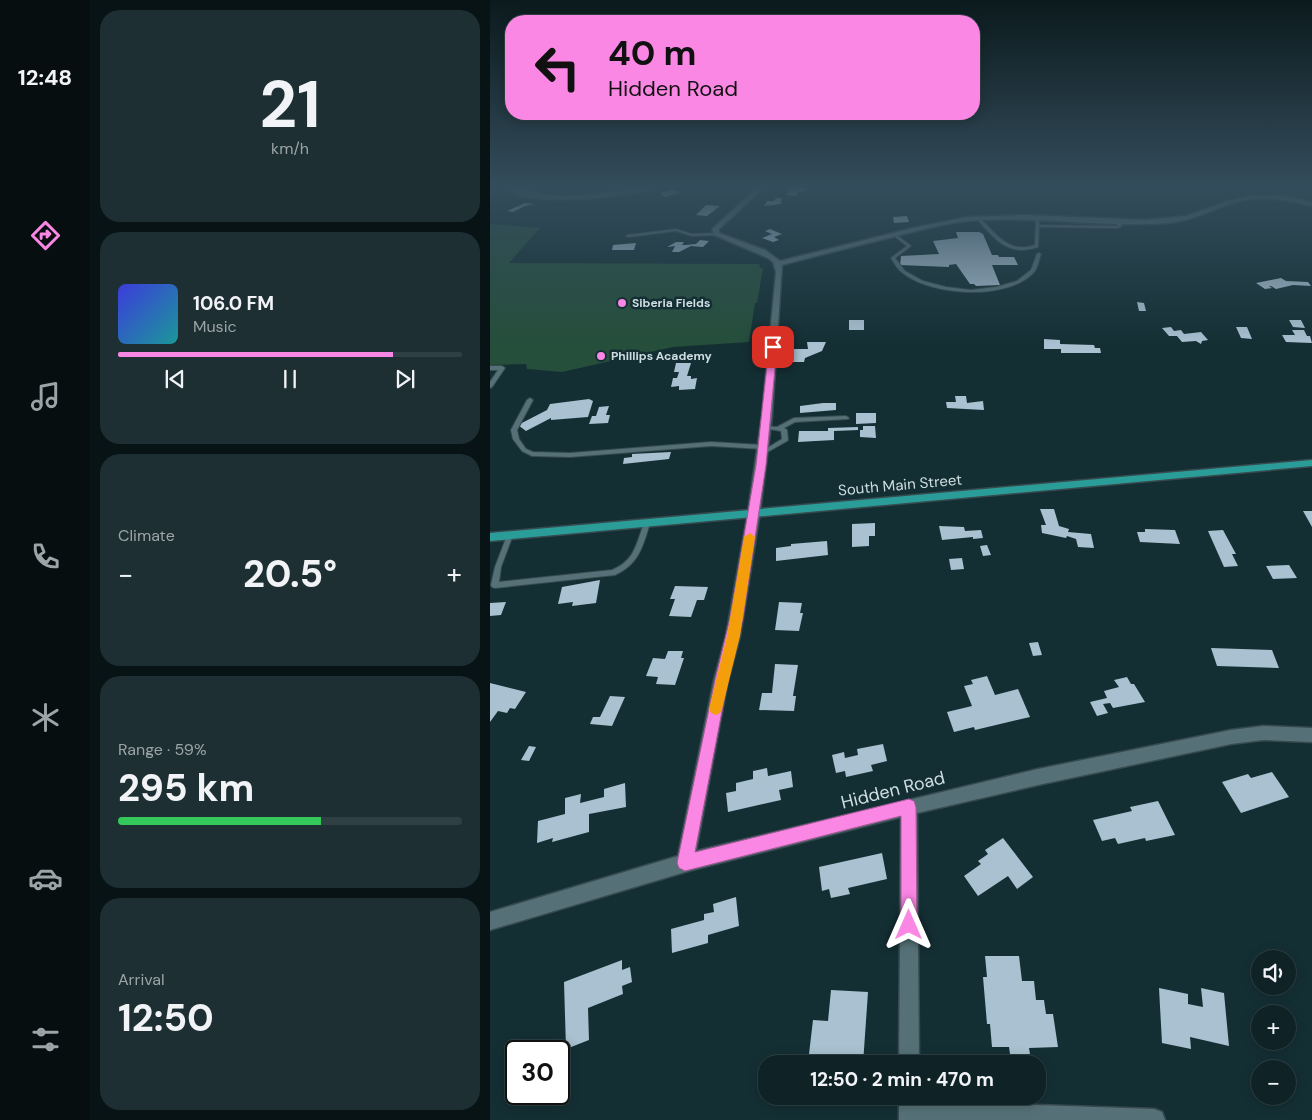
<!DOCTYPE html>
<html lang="en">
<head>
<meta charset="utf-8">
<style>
  body { margin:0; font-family:"DM Sans",sans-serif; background:#1d2f33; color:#f1f3f6; height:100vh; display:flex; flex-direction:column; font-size:19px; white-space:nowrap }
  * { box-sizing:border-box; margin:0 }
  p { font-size:16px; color:#9ba4a7 }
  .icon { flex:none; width:28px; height:28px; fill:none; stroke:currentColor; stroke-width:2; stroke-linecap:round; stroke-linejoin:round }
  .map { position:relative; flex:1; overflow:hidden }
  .panel { display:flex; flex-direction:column; gap:10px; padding:10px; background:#081315; width:400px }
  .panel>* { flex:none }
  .hud { position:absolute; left:15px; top:15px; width:475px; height:105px; border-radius:20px; box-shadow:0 2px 12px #0003,0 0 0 1px #2f4044; background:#fb87e5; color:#111; overflow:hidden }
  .fabs { position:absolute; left:761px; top:950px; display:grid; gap:10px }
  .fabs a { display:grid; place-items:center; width:45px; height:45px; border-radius:50%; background:#0f2327; box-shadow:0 2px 12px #0003,0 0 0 1px #2f4044; font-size:25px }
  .speed { position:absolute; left:15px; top:1040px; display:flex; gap:10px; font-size:25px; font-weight:700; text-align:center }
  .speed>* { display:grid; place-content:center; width:65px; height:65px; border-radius:50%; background:#0f2327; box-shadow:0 2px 12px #0003,0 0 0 1px #2f4044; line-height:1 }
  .speed .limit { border:2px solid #111; border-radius:8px; background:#fff; color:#111 }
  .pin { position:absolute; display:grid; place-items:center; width:42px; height:42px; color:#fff; margin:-21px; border-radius:10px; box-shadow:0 2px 8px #0006 }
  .me { position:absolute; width:55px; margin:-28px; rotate:0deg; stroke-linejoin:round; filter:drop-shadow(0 0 4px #0008) }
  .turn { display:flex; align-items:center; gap:18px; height:105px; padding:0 20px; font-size:22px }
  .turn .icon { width:65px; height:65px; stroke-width:2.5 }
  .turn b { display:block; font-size:35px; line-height:42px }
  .big { font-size:38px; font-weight:700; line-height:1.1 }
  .panel .widget { flex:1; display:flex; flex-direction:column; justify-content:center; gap:8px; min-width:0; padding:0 18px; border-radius:20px; background:#1d2f33 }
  .panel .dial { align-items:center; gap:0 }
  .dial b { font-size:65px; line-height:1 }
  .song { display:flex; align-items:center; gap:15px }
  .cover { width:60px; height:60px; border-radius:8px; background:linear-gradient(135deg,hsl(240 70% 55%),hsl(180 70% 35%)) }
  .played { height:5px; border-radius:2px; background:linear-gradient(90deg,#fb87e5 80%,#2f4044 80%) }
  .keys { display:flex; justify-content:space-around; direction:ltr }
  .heat { display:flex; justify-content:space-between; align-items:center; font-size:28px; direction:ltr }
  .charge { height:8px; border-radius:4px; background:linear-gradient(90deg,#34c759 59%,#2f4044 0) }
  .trip { position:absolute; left:268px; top:1055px; width:288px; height:50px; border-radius:20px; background:#0f2327; box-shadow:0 2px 12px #0003,0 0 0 1px #2f4044; font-weight:700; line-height:50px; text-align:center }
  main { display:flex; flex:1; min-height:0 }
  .menu { display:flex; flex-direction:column; width:90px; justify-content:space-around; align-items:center; background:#060e10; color:#9ba4a7 }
  .menu .icon { width:35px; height:35px }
  .menu .on { color:#fb87e5 }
  .menu b { font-size:22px; color:#f1f3f6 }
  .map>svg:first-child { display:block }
  .green { fill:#254e3b }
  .building { fill:#a9c1d0 }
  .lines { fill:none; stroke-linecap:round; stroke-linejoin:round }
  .lane-casing { stroke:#364a4f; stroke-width:2 }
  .street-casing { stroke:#364a4f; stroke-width:3 }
  .primary-casing { stroke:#364a4f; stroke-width:3 }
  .lane { fill:#557177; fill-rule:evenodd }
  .street { fill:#557177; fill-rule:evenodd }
  .primary { fill:#2b9d99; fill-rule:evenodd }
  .route { fill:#fb87e5; stroke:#a35895 }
  .slow { fill:#f59e0b }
  .poi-dot { fill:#fb87e5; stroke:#142f34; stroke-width:2 }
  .labels { text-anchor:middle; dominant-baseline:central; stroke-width:5; stroke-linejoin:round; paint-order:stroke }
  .far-poi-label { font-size:12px; font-weight:bold; fill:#cedde0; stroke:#142f34; text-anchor:start }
  .street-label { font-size:15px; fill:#cedde0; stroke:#142f34 }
  .near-street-label { font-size:18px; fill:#cedde0; stroke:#142f34 }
</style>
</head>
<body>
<main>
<nav class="menu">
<b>12:48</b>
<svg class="icon on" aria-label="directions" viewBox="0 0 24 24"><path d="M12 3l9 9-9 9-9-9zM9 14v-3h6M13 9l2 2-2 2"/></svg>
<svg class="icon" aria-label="music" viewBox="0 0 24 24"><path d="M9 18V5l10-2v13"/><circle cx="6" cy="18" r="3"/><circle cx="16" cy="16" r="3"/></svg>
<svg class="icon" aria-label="phone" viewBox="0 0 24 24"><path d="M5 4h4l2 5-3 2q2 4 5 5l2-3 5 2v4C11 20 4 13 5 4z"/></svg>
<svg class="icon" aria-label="climate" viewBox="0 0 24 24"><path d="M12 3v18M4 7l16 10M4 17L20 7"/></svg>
<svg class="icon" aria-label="car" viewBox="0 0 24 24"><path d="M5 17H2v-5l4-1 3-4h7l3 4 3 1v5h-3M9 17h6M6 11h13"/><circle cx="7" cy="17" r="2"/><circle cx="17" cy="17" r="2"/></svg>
<svg class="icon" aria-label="filters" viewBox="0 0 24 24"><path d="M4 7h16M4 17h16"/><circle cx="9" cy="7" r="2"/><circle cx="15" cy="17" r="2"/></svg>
</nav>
<section class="panel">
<div class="widget dial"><b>21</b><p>km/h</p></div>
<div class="widget">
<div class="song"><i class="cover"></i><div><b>106.0 FM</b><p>Music</p></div></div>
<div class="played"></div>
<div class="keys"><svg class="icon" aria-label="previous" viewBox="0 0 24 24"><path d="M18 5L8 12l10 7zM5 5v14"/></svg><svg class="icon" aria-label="pause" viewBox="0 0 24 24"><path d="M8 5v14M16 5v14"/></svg><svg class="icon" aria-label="next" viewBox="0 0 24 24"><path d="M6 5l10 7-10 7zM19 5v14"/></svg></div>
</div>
<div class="widget"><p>Climate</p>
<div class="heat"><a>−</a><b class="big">20.5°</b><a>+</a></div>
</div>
<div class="widget"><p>Range · 59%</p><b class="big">295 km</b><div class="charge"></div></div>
<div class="widget"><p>Arrival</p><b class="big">12:50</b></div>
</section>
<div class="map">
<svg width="822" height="1120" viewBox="0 0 822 1120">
  <rect width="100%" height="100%" fill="#142f34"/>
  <!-- green -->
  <path class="green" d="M0 224 50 228 19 263 270 264 269 268H273L267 303H265L259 342 183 347 72 372 37 369 36 364 0 365Z"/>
  <!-- building -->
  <path class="building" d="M298 188H317L316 191 308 192 306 196 297 195Z
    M185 189 190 193 174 197 170 193Z
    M286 198H292L291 204 274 206 277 201H284Z
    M35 203 44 204 35 206 23 212 17 211Z
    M216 205 230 206 217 216 206 215Z
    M417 216 419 222 404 223 403 217Z
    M280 229 292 234 284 237 289 240 283 242 272 238 282 234 275 231Z
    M466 232H489L493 234 502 255H508L509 257H524L528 265H502L510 285 486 286 484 284H480L466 264 459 265V267L410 265 411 256 449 254 443 241 468 238Z
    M210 240 219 241 213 247 201 246 189 252H182L185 246 177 247 186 242H194L192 245H196L206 244Z
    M146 243 144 250H122L123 245Z
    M791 278 796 281 818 282 821 286 803 285 786 289 781 286H779L782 288 775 289 766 283Z
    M647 302 654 303 656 311H649Z
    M359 320H374V330H359Z
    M799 320H811L815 328 803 327Z
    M681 327 684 331 691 330 694 334 711 332 718 340 712 341 711 344 706 341 692 342 687 336H679L672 328Z
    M746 327H757L762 339 751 338Z
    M802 330H814L817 336H820L822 343 796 342 792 335H805Z
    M554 339 570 340V344L604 345 605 348H610L611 353H571V349H554Z
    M317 342H336L332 351 315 358 314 362H303L304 355 290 356 292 346H301L300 349H318Z
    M186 363H201L197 376H201V379L207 378 205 389 189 390V386L181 387 183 378H187L189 372H184Z
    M465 396H476L477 403 493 401 494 410 457 408 456 402H466Z
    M99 399 103 401 98 417 61 420V418L36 431 28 425 57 410 60 404Z
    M333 403H346V410L310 413V406Z
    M119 406 116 415H120L118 423 99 424 102 416H106L109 407Z
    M366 413H386V423L366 424Z
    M373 426H385L386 438 370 437V430H373Z
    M368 427V430L344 431V440L308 442 309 431H338V428Z
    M181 452 179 459 133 464 134 458 142 457V454Z
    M550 509H564L569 526 579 529 578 532 601 534 604 548 588 547 586 539 577 536 576 538 552 533 551 525H556Z
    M813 511H822V527Z
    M385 523V536H379V546L362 547V524Z
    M449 526 474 527 475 531 491 530 493 538 483 539V537L452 540Z
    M655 529 685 530 690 544 650 542 647 532H655Z
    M733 530 746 554H742L748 566 734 567 718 531Z
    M337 541 338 555 286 561V548L301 546V544Z
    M497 545 501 555 493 556 490 546Z
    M472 558 474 569 461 570 459 559Z
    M799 565 807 578 783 579 776 566Z
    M110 580 106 603 82 606 83 602 68 604 72 587Z
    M185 586 218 587 214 600H207L201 617 179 616 185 599H180Z
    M16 602 11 615 0 616V603Z
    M289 602 312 603 310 613H313L309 631 285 630Z
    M548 642 552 655 543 656 539 643Z
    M721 648 782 650 789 668 727 666Z
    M178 651H193L191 658H194L185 685 166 684 168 677 156 676 163 658 175 659Z
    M285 664 308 665 303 696H306L304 711 269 710 272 693H282Z
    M497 676 505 695 528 689 540 717 485 730 484 727 464 732 457 712 482 706 474 686 483 684 481 680Z
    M637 677 641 684H644L655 702 623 708 620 703 613 704 618 713 607 716 600 702 617 698 614 691 629 687 624 680Z
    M0 683 36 692 25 709 20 708 17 713 8 711 0 722Z
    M120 696 135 697 122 726 100 724 103 717H110Z
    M393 744 397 761 381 765 383 771 356 777 355 771 346 773 342 755 354 752 355 758 368 755 367 749Z
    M39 746 46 747 39 761 31 760Z
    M277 768 278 776 301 771 303 787 289 790 291 800 238 812 236 793 246 791V783L263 779V771Z
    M782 772 799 797 751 813 732 782 758 774 761 778Z
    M135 783 136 807 99 814V832L62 842 63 838 47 843 48 821 75 814V798L91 794 90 803 114 797V789Z
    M668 801 685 835 656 841 655 838 628 844 625 838 612 841 603 820 642 811 640 807Z
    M513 838 543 877 527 889 518 876 488 896 474 876 491 864 488 861 498 854 495 850Z
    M392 853 397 879 358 888 360 894 341 898 339 889 332 891 329 867Z
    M246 897 249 926 218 935V943L182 953 181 929 214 920V914L224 912 223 904Z
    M495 956H529L532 981H544L546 1000H554L556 1014H563L568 1047 539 1048 540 1054H520L519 1047H502L500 1024H497L493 977H497Z
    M132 960V970L140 967 142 982 132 986 133 994 98 1008 99 1040 76 1049 74 982Z
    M669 988 698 994V1004L713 1007 711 988 734 993 739 1046 700 1037 701 1049 672 1043Z
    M341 990 378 992 373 1064H323L324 1054H319L323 1020 338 1021Z"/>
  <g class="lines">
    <!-- lane casing -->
    <g class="lane-casing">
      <path id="lane" d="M546 217 549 218V225L627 226V220L629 219 631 220 632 226 628 228 549 227 548 247C519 257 505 240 487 219L490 218C507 235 519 254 545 245Z
        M186 229 202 234 226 233 228 234 226 235 202 236 186 231 138 237 136 236 138 235Z
        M404 233 421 246 405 258 415 271 433 281 456 287 481 290 506 287 527 281 541 270 547 254 549 253 551 254C549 259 548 268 544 272 518 301 441 296 413 273 408 270 404 263 401 258L417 246 403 235 402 234Z
        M0 366H12L15 368 2 387 0 388V382L8 370H0Z
        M40 398 43 400 27 430 29 439 36 449 43 452 80 453 221 442 273 445 276 447 273 449 221 446 80 457 42 456 32 451 23 439 21 430 37 400Z
        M356 416 359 418 358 419 305 422 294 428 297 430 298 440 297 441 274 454H270L269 453 292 439 291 431 273 428V426L287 427 304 418Z
        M155 521H157L160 523C153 546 149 564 125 575L5 588 2 587 1 585 5 567 18 533H20L23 535 11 567 9 582 122 570C146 560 146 543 155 521Z"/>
    </g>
    <!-- street casing -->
    <g class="street-casing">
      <path id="street" d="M12 188C31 188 50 195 70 196 102 197 133 188 164 188 157 192 146 193 138 194 103 199 43 206 12 188Z
        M267 188H274L229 229V233L275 250 290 261 427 227 477 217 537 215 656 220 696 216 738 201 760 196H791L822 202V206C796 200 769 195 743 203 721 210 702 221 678 223 616 228 554 217 492 220 462 221 432 230 403 237 366 246 329 255 292 265L282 416 270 512 250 636 238 680 206 851 548 769 741 730 773 726 822 728V742L773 740 741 744 548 785 427 813 429 1064H409L411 817 202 870 0 930V912L188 856 224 680 236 636 258 512 272 416 286 272 283 262 278 258 224 235 222 229Z
        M409 1096H431V1101L664 1109 672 1112 675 1120H409Z"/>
    </g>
    <!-- primary casing -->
    <g class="primary-casing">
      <path id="primary" d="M822 460V466L0 541V533Z"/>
    </g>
    <!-- lane -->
    <use href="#lane" class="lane"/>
    <!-- street -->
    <use href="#street" class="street"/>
    <!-- primary -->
    <use href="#primary" class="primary"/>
  </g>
  <!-- sky -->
  <linearGradient id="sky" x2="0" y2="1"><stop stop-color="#0b1a1d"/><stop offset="0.54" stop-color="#344d5c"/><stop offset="1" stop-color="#344d5c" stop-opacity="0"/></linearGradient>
  <rect width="822" height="345" fill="url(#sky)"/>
  <!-- route -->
  <path class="route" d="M283 345 287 347 276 465 253 618 238 680 205 852 419 799 424 801 426 807 427 925 425 931 419 934 413 931 411 925V816L195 871 189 868 187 863 225 680 240 618 266 465 279 347Z"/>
  <!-- slow -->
  <path class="slow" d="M260 533 265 537 250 636 232 709 230 713 226 715 221 713 219 709 237 636 254 537Z"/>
  <!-- markers -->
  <g class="poi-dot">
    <circle cx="132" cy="303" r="5"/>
    <circle cx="111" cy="356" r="5"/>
  </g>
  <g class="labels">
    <!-- far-poi labels -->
    <g class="far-poi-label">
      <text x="142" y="303">Siberia Fields</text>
      <text x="121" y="356">Phillips Academy</text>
    </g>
    <!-- street labels -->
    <g class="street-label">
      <text transform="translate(410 485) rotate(-5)">South Main Street</text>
    </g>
    <!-- near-street labels -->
    <g class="near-street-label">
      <text transform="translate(403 790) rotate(-14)">Hidden Road</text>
    </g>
  </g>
</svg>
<div class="fabs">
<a><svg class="icon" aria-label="sound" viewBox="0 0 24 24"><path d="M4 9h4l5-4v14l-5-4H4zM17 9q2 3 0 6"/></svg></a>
<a>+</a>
<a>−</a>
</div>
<div class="speed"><div class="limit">30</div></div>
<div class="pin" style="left:283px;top:347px;background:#d93025"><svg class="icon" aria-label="arrive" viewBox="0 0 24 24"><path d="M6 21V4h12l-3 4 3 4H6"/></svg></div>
<svg class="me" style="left:419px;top:925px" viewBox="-20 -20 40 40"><path d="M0-17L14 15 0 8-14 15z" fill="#fb87e5" stroke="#fff" stroke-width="4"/></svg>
<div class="trip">12:50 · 2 min · 470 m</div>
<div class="hud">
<div class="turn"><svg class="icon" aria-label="left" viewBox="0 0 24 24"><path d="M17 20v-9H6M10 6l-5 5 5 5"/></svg><div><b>40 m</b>Hidden Road</div></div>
</div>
</div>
</main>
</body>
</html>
